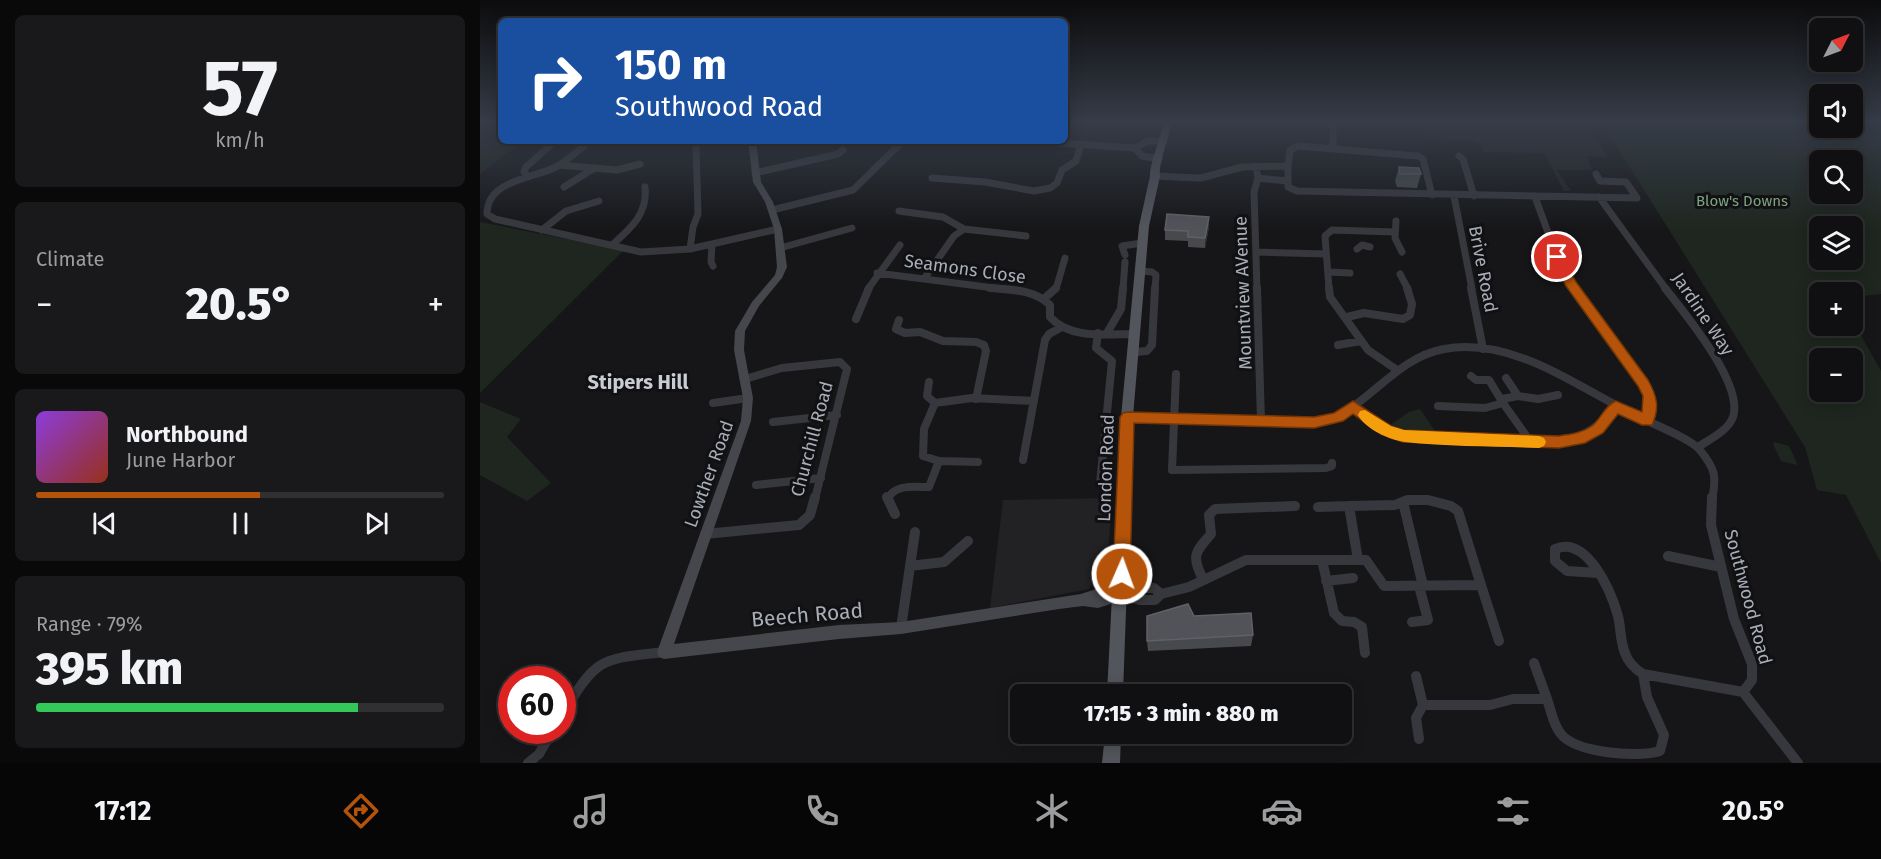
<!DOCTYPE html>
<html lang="en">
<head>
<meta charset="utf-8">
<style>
  body { margin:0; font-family:"Fira Sans",sans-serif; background:#19191b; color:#f1f3f6; height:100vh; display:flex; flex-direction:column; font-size:22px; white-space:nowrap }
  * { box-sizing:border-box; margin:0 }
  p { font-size:20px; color:#9c9d9f }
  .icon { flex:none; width:33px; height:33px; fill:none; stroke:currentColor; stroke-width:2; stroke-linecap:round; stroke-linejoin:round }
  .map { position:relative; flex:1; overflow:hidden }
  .panel { display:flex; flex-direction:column; gap:15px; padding:15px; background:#09090a; width:480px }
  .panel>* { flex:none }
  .hud { position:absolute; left:18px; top:18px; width:570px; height:126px; border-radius:9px; box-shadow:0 3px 15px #0003,0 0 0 2px #303032; background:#1a4fa0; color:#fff; overflow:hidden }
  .needle { width:39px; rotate:48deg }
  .buttons { position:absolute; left:1329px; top:18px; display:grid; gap:12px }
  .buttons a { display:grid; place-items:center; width:54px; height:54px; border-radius:9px; background:#101012; box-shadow:0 3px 15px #0003,0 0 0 2px #303032; font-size:30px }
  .speed { position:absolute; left:18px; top:666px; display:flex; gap:12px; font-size:30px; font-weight:700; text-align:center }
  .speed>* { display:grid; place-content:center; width:78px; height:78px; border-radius:50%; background:#101012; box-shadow:0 3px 15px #0003,0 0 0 2px #303032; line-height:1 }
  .speed .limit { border:9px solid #d22; background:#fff; color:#111 }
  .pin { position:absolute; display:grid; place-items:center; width:51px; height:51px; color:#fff; margin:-26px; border:3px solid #fff; border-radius:50%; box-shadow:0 2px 6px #0007 }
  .me { position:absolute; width:66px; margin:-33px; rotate:2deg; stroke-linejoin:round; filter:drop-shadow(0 0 4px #0008) }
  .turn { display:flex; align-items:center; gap:21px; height:126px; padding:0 18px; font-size:27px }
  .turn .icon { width:78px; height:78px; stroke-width:2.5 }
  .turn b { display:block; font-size:42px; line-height:51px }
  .big { font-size:45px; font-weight:800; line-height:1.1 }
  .panel .card { flex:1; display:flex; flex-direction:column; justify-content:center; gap:9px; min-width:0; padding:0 21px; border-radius:9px; background:#19191b }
  .panel .dial { align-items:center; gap:0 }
  .dial b { font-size:78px; line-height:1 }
  .song { display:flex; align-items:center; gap:18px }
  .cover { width:72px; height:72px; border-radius:9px; background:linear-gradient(135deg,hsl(270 70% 55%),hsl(10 70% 35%)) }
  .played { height:6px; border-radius:3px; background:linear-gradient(90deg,#b45309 55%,#303032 55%) }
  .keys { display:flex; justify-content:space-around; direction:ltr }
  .heat { display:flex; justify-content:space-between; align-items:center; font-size:33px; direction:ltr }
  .charge { height:9px; border-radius:4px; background:linear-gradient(90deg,#34c759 79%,#303032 0) }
  .trip { position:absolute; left:530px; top:684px; width:342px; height:60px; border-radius:9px; background:#101012; box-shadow:0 3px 15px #0003,0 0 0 2px #303032; font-weight:800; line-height:60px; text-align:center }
  .dock { display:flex; height:96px; justify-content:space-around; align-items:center; background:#060607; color:#9c9d9f }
  .dock .icon { width:42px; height:42px }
  .dock .selected { color:#b45309 }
  .dock b { font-size:27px; color:#f1f3f6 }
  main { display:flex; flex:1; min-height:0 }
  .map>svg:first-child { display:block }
  .built { fill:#222225 }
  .green { fill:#1e261f; fill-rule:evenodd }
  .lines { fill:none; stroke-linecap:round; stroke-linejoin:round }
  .street-far2 { stroke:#37383d; stroke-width:7 }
  .street-far1 { stroke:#37383d; stroke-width:8 }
  .street { stroke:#37383d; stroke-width:10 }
  .secondary { fill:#45474d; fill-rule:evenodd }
  .primary { fill:#53555c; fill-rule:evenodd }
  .wall { fill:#47494d }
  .shaded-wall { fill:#2f3033 }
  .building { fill:#525359; stroke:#5f6168; stroke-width:1.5 }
  .route { fill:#b45309; stroke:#753606; stroke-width:1.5 }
  .slow { fill:#f59e0b }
  .labels { text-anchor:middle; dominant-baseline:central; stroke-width:6; stroke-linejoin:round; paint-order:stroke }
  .far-park-label { font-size:15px; fill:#7fa381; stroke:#111113 }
  .street-label { font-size:18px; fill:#a8adb8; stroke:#111113 }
  .neighbourhood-label { font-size:20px; font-weight:bold; fill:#c9ccd4; stroke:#111113 }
  .near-street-label { font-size:21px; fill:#a8adb8; stroke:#111113 }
</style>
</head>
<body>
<main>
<section class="panel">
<div class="card dial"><b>57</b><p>km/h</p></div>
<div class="card"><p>Climate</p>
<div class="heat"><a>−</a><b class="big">20.5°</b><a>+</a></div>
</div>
<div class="card">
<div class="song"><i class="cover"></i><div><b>Northbound</b><p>June Harbor</p></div></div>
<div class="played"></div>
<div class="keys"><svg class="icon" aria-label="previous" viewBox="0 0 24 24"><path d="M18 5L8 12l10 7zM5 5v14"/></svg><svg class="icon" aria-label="pause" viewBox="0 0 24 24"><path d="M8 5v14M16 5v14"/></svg><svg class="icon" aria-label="next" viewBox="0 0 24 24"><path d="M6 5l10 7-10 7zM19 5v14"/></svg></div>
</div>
<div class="card"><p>Range · 79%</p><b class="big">395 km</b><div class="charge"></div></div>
</section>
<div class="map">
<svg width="1401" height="763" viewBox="0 0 1401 763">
  <rect width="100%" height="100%" fill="#161618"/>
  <!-- built -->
  <path class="built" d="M944 123H1105L1129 158 1107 156 1112 170H1077L1091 191H1084L1064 153 1004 152 1002 145 995 141 944 138 942 126Z
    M632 498 628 555 609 589 510 608 523 500Z"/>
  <!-- green -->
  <path class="green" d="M0 123H21V141H49L31 150 0 174Z
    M1012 123H1043L1048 139 1017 138Z
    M1122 123H1339L1340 128H1372L1373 123H1401V294L1373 297 1372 292H1340V326H1372L1373 321 1401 371V563L1366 495 1337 490 1325 447ZM1372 160V194H1340V160ZM1340 226H1372V260H1340ZM1340 358H1372V392H1340Z
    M0 222 144 250 0 393Z
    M0 402 41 419 27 437 71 483 47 501 0 475Z
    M940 409 955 431 929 430 910 425 929 412Z
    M1295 442 1309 446 1317 463 1316 465 1301 461 1293 444Z"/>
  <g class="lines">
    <!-- street-far2 -->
    <path class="street-far2" d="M853 123V149
      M110 141C99 150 88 160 76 167 52 179 7 180 7 214L15 219 161 252 210 249 298 229
      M549 141 655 148
      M979 156 983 159 994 196
      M679 159 662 156 655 148 668 141H684
      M79 165 137 170 160 164
      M776 166 778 178 774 192 777 289
      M808 166V187L817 191 1157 198 1146 182 1120 181 1116 174
      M275 173 358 154 363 150
      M675 176 721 178 762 167 808 166 810 150 818 146 938 156 943 159 952 195
      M48 177 44 172 46 167 75 141
      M452 178 505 182 554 191 570 188 577 183 582 170 596 161 601 144
      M778 178 807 181
      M84 187 113 169
      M974 196 992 289
      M1055 197 1077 257 1095 289
      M1119 197 1186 289
      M292 210 373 190 423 141
      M419 211 463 217 484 229
      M916 221 915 238 922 252
      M62 230 86 211 119 201
      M232 244 231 262 233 266
      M132 245C151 228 168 214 165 187
      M300 248 372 228
      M210 249 213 227 218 214 216 145
      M877 249 882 245 890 247
      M777 252 846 254
      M645 255 642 246 662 243
      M661 271 672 272 676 275 675 289
      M848 272 870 273
      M397 273 522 289
      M920 274 928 289
      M444 279 474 236 484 229 546 236
      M388 289 420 245
      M576 289 585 258
      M643 289 645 262
      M849 289 845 236 852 230 914 232"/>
    <!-- street-far1 -->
    <path class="street-far1" d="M510 288C531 290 554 289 570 305V317C591 340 627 334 655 334
      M777 288 781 421
      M849 288 850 297 888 350 917 370
      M991 288 1003 349
      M1094 288 1163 383 1169 402 1167 421
      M1185 288C1205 314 1264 384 1253 417 1248 431 1230 439 1218 447
      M564 299 576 288
      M867 317 884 313 923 319 930 315 932 304 927 288
      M376 319 389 288
      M419 320 416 329 425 333 440 332 463 341 496 342 504 345 506 351 496 399
      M618 333 616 348 632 361 620 484
      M627 333 641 309 643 288
      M858 345 881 341
      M655 352 667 351 672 345 675 288
      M696 374 692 470 846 468 852 466V463
      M991 376 996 380H1009L1023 403
      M1026 378 1038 396
      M265 379 302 368 360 362 367 369 335 499
      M449 382 447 396 455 403
      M1022 399 1038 396 1058 399 1078 395
      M233 403 268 398
      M873 406 906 430 923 436 1079 442C1105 437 1120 426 1136 406
      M958 406 1005 408 1023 403 1050 441
      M647 417 845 422C890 405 915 358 964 349 1032 336 1097 387 1155 415 1170 423 1210 438 1219 449 1235 468 1237 476 1232 499
      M293 422 357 415
      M543 460 565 340 569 334 580 328
      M498 462 459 461 443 456 444 429 455 403 492 398 554 401
      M276 485 341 478
      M408 499C414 484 435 487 449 487L459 461"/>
    <!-- street -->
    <path class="street" d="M407 497 415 514
      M923 502 943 586
      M838 507 869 506
      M225 534 319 525 330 515 335 497
      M1188 556 1241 567
      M842 560 854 613 862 621 874 622 882 627 885 653
      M878 560 869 506 915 505 927 500H948L971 506 978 511 1001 585
      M430 566 464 562 488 541
      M1118 573 1087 571 1075 561V549C1107 535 1131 591 1138 616 1141 628 1140 641 1145 653 1148 662 1155 669 1163 674L1263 692 1272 680V664L1254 619 1231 525 1232 497
      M723 579C711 556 715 552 731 534L729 515 735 509 815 506
      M846 581 873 578
      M641 595 660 600H675L681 594 709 587 766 560H886L904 586 1001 585 1019 641
      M643 595 662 588H674L681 594
      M932 622 948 620 939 586
      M421 628 435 532
      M1054 663 1067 699
      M936 676 943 705 936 718 939 739
      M1263 692 1318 763
      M943 705H1010L1033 699H1067C1071 710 1073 725 1081 734 1096 753 1158 758 1180 751L1184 735 1167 697 1163 674
      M82 715C117 658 118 659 184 652
      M48 763 59 754 73 730"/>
    <!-- secondary -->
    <path class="secondary" d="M268 141H276L281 182 293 202 302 229 307 267 302 278 279 306 265 331 264 350 273 398 271 421 194 644 359 625 421 622 601 594 619 588 646 591 648 595 646 599 618 608 603 606 579 609 421 634 359 639 184 659 179 657 177 652 261 421 263 398 254 350 255 331 272 302 295 275 297 267 294 229 285 202 273 182Z"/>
    <!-- primary -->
    <path class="primary" d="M684 123H692C689 135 678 167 680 176L669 226 653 417 643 694H627L641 417 659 226 670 176C669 167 681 135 684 123Z
      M625 734H641L640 763H622Z"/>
  </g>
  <!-- wall -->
  <path class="wall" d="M919 167 941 174 937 188 917 187 915 181Z
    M729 217V227L725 248 708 247V241L685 240V230Z
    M714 616 773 635 771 646 668 651 667 641Z"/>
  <!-- shaded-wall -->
  <path class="shaded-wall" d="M729 217V227L725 248V238Z"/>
  <!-- building -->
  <path class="building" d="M919 167 939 168 941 174H920Z
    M687 214 729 217 725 238 708 237V231L685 230Z
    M708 604 714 616 771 613 773 635 667 641V616Z"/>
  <!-- sky -->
  <linearGradient id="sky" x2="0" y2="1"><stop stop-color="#0c0c0d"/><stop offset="0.53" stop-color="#363c48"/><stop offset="1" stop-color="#363c48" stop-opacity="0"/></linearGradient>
  <rect width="1401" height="230" fill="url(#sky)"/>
  <!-- route -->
  <path class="route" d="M1077 253 1081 255 1096 282 1168 380C1177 396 1180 408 1172 425H1162L1138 414 1123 433 1105 443 1079 448 923 442 901 434 873 414 863 421 834 428 654 423 650 574 647 580 642 582 636 580 633 574 640 417 643 413 648 412 834 417 854 413 873 401 911 426 924 430 1079 436C1090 434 1102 433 1112 426 1121 419 1125 405 1136 401L1162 412 1163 396 1158 386 1086 286 1071 257Z"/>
  <!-- slow -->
  <path class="slow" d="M885 410 911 426 924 430 1059 436 1064 438 1066 442 1064 446 1059 448C1015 446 969 447 925 442 910 440 885 429 878 415L880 411Z"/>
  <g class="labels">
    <!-- far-park labels -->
    <g class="far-park-label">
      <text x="1262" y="201">Blow's Downs</text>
    </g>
    <!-- street labels -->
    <g class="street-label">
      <text transform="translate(485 269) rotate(8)">Seamons Close</text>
      <text transform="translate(1003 269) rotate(79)">Brive Road</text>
      <text transform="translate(763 293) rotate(-92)">Mountview AVenue</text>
      <text transform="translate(1223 314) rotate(56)">Jardine Way</text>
      <text transform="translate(332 439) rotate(-75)">Churchill Road</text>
      <text transform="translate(626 468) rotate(-88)">London Road</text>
      <text transform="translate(229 474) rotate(-70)">Lowther Road</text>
      <text transform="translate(1268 597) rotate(75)">Southwood Road</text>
    </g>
    <!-- neighbourhood labels -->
    <g class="neighbourhood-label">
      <text x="158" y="382">Stipers Hill</text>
    </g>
    <!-- near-street labels -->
    <g class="near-street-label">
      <text transform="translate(327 615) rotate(-5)">Beech Road</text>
    </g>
  </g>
</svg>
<div class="buttons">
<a><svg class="needle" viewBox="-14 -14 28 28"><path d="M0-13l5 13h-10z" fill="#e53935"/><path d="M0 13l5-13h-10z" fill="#9c9d9f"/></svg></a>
<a><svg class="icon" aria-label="sound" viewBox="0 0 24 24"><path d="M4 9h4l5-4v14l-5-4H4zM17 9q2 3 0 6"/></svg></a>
<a><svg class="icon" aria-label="search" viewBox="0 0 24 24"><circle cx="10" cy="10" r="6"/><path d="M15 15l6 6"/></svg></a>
<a><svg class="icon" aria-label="layers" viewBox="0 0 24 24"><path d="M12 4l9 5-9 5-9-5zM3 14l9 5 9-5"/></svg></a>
<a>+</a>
<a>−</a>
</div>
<div class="speed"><div class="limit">60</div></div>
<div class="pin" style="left:1077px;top:257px;background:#d93025"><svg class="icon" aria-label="arrive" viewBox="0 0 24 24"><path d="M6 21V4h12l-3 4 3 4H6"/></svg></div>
<svg class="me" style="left:642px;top:574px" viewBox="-20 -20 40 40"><circle r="17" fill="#b45309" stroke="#fff" stroke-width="3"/><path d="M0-11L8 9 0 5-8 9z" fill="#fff"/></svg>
<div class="trip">17:15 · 3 min · 880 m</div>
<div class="hud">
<div class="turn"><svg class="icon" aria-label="right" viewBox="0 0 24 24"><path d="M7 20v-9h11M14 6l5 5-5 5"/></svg><div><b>150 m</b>Southwood Road</div></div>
</div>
</div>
</main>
<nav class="dock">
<b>17:12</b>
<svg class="icon selected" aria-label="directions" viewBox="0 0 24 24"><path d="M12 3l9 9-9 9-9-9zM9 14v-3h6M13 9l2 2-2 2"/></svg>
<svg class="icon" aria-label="music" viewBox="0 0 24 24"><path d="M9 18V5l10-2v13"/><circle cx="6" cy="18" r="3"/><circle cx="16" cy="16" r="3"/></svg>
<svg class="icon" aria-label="phone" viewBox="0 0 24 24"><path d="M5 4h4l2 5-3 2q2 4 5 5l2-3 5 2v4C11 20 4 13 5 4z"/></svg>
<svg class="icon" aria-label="climate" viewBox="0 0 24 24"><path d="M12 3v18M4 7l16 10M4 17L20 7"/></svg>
<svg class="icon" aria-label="car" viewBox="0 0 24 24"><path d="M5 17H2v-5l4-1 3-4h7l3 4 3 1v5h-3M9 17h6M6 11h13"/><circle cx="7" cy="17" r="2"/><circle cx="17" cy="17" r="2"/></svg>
<svg class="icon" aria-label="filters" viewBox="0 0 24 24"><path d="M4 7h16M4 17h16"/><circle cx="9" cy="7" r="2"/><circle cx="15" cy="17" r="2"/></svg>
<b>20.5°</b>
</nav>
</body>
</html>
